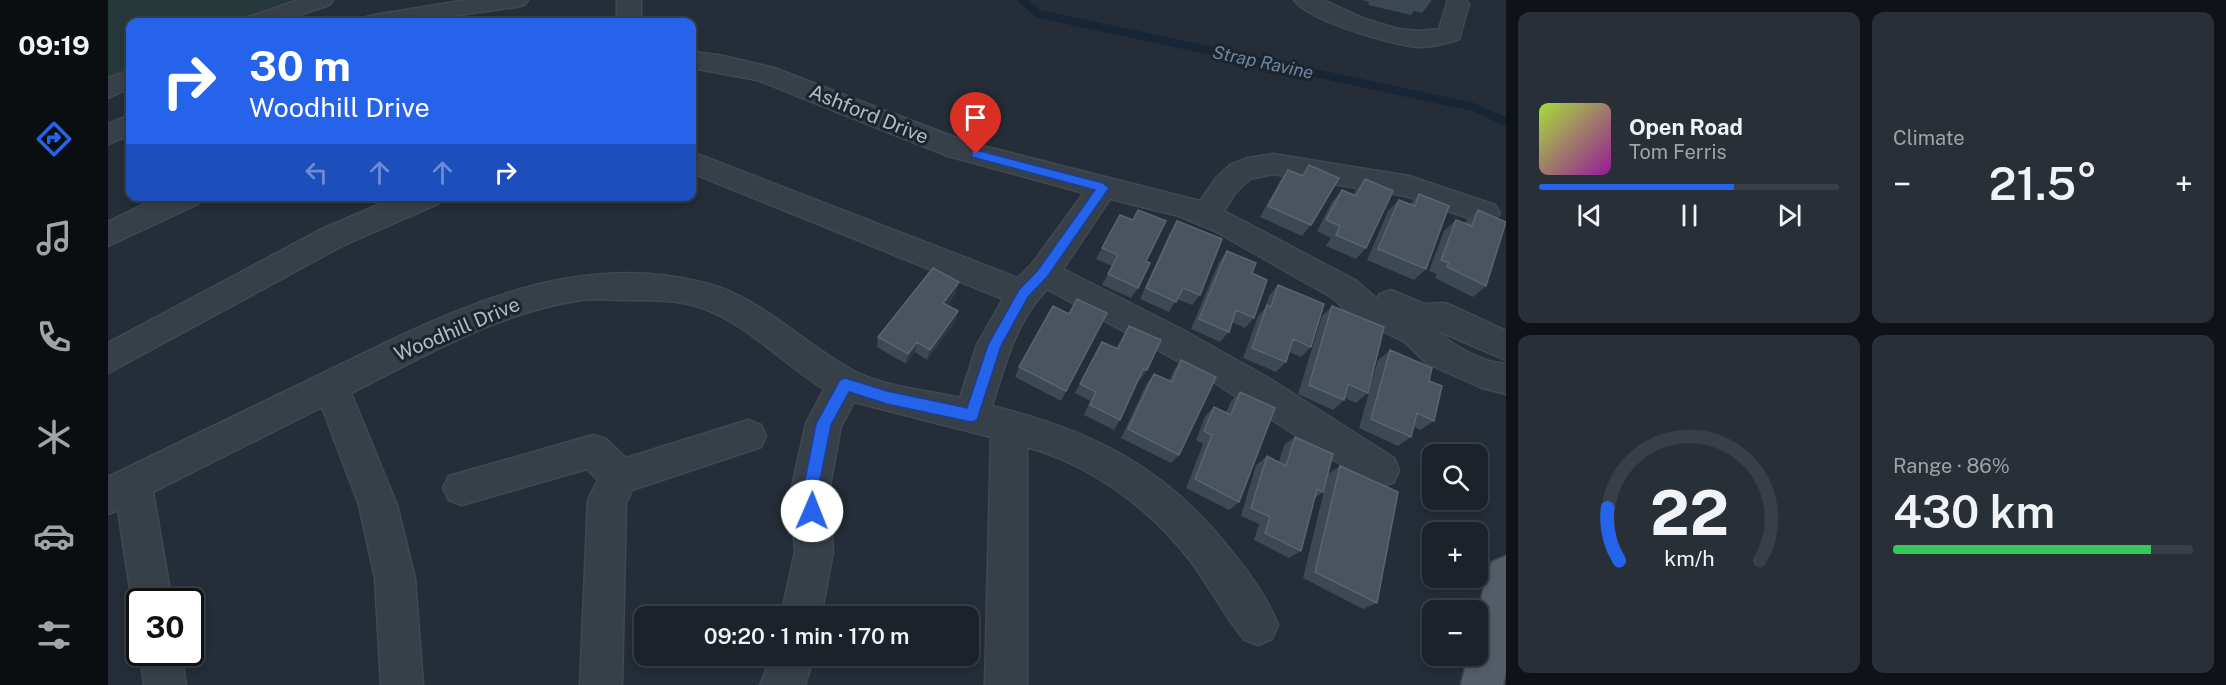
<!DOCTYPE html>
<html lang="en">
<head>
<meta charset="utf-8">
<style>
  body { margin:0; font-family:"Public Sans",sans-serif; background:#282f36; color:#f1f3f6; height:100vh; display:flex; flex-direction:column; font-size:22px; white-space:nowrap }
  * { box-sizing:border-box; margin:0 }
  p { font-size:20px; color:#a0a4a8 }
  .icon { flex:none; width:33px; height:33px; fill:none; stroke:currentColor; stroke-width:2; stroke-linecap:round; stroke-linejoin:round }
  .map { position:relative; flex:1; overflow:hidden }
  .side { display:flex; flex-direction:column; gap:12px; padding:12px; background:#0f1317; width:720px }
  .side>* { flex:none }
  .banner { position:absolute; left:18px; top:18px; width:570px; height:183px; border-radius:12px; box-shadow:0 3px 9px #0003,0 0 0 2px #393f47; background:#2563eb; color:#fff; overflow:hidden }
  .fabs { position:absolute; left:1314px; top:444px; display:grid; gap:12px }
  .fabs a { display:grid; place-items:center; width:66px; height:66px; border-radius:12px; background:#1b222a; box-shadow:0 3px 9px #0003,0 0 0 2px #393f47; font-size:30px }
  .speed { position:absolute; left:18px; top:588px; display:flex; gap:12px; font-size:30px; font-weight:700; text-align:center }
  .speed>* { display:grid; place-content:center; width:78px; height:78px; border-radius:50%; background:#1b222a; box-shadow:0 3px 9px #0003,0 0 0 2px #393f47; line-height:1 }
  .speed .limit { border:3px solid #111; border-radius:9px; background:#fff; color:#111 }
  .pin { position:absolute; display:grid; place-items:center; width:51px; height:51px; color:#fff; margin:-62px -26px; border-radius:50% 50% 50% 0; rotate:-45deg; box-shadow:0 0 6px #0007 }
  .pin .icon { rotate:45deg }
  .me { position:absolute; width:66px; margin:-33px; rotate:1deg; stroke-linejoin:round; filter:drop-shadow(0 0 4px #0008) }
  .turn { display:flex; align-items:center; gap:21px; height:126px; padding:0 24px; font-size:27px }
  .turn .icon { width:78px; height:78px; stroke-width:2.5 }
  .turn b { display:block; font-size:42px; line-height:51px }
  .lanes { display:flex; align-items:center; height:57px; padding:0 24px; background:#0003; justify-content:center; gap:30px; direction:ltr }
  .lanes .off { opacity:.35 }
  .big { font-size:45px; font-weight:600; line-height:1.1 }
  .side .tile { flex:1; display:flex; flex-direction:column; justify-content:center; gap:9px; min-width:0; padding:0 21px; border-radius:12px; background:#282f36 }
  .side .dial { align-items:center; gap:0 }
  .dial svg { height:156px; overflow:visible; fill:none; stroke:#393f47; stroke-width:7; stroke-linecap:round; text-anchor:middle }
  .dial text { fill:#f1f3f6; stroke:none }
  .song { display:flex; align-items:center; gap:18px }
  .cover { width:72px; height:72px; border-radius:9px; background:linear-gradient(135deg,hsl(80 70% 55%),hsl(300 70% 35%)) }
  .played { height:6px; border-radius:3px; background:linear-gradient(90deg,#2563eb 65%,#393f47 65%) }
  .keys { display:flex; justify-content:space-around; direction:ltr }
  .heat { display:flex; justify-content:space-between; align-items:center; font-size:33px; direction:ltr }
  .charge { height:9px; border-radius:4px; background:linear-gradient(90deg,#34c759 86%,#393f47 0) }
  .side .tiles { flex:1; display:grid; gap:12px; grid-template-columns:repeat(2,1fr) }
  .trip { position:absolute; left:526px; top:606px; width:345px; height:60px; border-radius:12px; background:#1b222a; box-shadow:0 3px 9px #0003,0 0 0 2px #393f47; font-weight:600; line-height:60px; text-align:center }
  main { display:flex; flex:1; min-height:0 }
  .dock { display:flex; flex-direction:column; width:108px; justify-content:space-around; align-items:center; background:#0b0e11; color:#a0a4a8 }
  .dock .icon { width:42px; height:42px }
  .dock .selected { color:#2563eb }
  .dock b { font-size:27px; color:#f1f3f6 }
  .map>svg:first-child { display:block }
  .green { fill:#263839 }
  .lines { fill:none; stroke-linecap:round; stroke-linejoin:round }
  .stream { stroke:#182534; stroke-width:8 }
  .minor-casing { stroke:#404851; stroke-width:3 }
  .major-casing { stroke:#404851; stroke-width:3 }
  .minor { fill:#373f48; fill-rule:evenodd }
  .major { fill:#555e68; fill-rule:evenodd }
  .wall { fill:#3c4853 }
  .shaded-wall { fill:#2d3843 }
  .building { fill:#495460; stroke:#59646f; stroke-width:1.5 }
  .route { fill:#2563eb; stroke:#184099; stroke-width:1.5 }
  .labels { text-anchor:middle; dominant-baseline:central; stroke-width:6; stroke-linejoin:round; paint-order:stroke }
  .far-water-label { font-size:18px; font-style:italic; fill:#6e86a0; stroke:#1c242d }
  .street-label { font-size:20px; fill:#b2bac4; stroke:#1c242d }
</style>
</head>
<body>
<main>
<nav class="dock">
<b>09:19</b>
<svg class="icon selected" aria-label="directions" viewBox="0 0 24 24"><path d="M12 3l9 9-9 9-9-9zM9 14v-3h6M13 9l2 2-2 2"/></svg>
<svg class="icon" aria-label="music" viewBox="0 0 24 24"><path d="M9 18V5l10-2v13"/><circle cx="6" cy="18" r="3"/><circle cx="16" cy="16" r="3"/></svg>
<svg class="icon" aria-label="phone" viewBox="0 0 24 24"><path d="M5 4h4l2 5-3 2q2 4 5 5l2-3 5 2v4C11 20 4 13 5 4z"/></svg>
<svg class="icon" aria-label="climate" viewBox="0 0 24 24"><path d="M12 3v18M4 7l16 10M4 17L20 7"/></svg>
<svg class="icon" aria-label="car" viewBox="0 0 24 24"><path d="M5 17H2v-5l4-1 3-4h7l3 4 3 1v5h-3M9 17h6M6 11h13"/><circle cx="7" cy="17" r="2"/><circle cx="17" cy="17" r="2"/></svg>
<svg class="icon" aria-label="filters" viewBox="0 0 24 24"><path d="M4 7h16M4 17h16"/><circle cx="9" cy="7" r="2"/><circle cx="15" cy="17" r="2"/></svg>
</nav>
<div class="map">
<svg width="1398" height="685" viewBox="0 0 1398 685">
  <rect width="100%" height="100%" fill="#242d38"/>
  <!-- green -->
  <path class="green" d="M0 0H184L121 22H22V67L0 77Z"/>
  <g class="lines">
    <!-- stream -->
    <path class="stream" d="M914 0 931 14 1365 107 1398 122"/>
    <!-- minor casing -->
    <g class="minor-casing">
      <path id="minor" d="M190 0H225L221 5 171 22H137L140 17Z
        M358 0H420L416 5 408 7 302 22H255L258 17 267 15Z
        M509 0H533V22H509Z
        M1186 0H1215L1257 19 1290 29 1310 31 1331 29 1340 0H1358L1361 4 1351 39C1337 44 1324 47 1310 47 1284 45 1201 21 1186 0Z
        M584 52 611 55 666 68 859 142 1092 201 1108 178 1122 165 1140 158 1165 154 1301 176 1387 205 1392 213 1387 221 1377 224 1298 196 1165 174 1142 179 1128 192 1116 211 1247 280 1269 299 1272 294 1283 290 1316 304 1336 303 1347 307 1398 331V360L1328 330C1345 346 1373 362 1398 364V394L1374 388 1318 363 1297 342 1242 315 1225 298 1107 231 1071 216 1002 199 955 269 1077 331 1162 379 1286 458 1291 470 1286 482 1273 487 1260 482 1095 375 939 289C908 321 897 364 884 406 985 431 1059 468 1124 552 1142 574 1160 599 1170 625L1164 639 1150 645C1146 644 1141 642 1137 640 1129 635 1095 577 1085 564 1043 509 986 466 919 447V685H877L883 437 746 402 733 426 721 491 725 552 713 616H673L687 552 683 491 698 424 716 389C675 364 638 322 591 307 570 300 542 300 519 300 504 300 488 298 474 300 390 312 317 356 243 393L289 505 307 578 315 685H273L267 578 251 505 214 407 45 492 64 602H32L30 616 24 602 10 510 0 514V477C71 443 142 409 213 374 334 316 459 247 597 283 653 297 694 343 744 370 775 387 818 390 852 398L869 345 895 299 584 173V152L910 278 924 264 976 193 840 156 649 80 584 68Z
        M22 70V88L0 98V78Z
        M22 115V135L0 144V124Z
        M53 196H94L90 204 0 246V222Z
        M291 196H334L330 204 234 246 0 373V343L212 230Z
        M640 420 653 425 658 436 653 447 524 490 518 503 514 685H472L480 500 490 480 479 469 354 505 341 500 335 488 341 476 485 435 498 439 518 458Z
        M32 651 73 652 78 685H36Z
        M664 656H706L697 685H652Z"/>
    </g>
    <!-- major casing -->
    <g class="major-casing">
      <path id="major" d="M1398 556V672L1395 685H1353L1360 656H1370C1370 622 1371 593 1384 562Z"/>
    </g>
    <!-- minor -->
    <use href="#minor" class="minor"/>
    <!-- major -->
    <use href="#major" class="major"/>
  </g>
  <!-- wall -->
  <path class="wall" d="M1254 0H1324L1314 13 1306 11 1303 15 1260 5 1261 2Z
    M1201 165 1203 225 1194 236 1152 217 1172 181 1180 170 1193 175Z
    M1257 179 1258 248 1248 259 1218 246 1223 238 1209 231 1224 202 1234 190 1245 195 1247 191Z
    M1311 194 1318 269 1306 280 1259 260 1280 211 1291 200 1302 204Z
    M1370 210 1378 286 1365 297 1327 278 1329 274 1321 271 1336 231 1348 220 1357 223 1358 221Z
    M1025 220 1038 261 1030 288 1023 298 994 285 1004 266 988 259 994 248Z
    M1069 221 1092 295 1084 305 1069 299 1061 312 1032 299 1062 232Z
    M1119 251 1144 273 1146 318 1137 328 1124 322 1121 332 1112 342 1083 329 1111 262Z
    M1170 285 1203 347 1193 357 1181 352 1178 362 1168 372 1135 358 1150 316 1157 308 1161 296Z
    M848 293 839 305 850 311 847 322 819 360 807 352 798 364 769 347 770 337Z
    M1224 306 1260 393 1248 403 1237 398 1236 400 1225 410 1190 394 1214 316Z
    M1021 326 1039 370 1032 380 1031 379 1012 420 1006 430 976 415 982 401 967 393 994 342 1008 348Z
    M1282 350 1321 381 1326 421 1312 430 1306 427 1303 437 1290 446 1251 428 1270 360Z
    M1073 360 1071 455 1063 463 1013 438 1039 383 1046 374 1061 381 1066 370Z
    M911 367 958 391 953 401 907 377Z
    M1132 392 1131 502 1121 510 1078 488 1095 444 1088 440 1097 416 1106 407 1118 413 1123 401Z
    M1187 437 1215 492 1207 498 1193 551 1181 558 1146 540 1151 524 1133 516 1148 465 1159 456 1171 462 1176 445Z
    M1232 466 1269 603 1255 609 1195 578 1220 474Z"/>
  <!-- shaded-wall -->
  <path class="shaded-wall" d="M851 282 848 293 833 314 835 303Z
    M850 311 847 322 819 360 822 350Z
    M809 342 807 352 798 364 800 354Z"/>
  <!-- building -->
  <path class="building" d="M1201 165 1231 178 1203 225 1160 206 1180 170 1195 176Z
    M1257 179 1285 191 1258 248 1228 235 1232 226 1218 220 1234 190 1248 196Z
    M1311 194 1341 206 1318 269 1270 249 1291 200 1307 206Z
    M1030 210 1058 221 1038 261 1042 263 1030 288 1000 274 1010 255 994 248 1012 215 1025 220Z
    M1370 210 1398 222 1378 286 1339 267 1341 263 1333 260 1348 220 1364 226Z
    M1069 221 1114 239 1092 295 1075 288 1068 302 1038 288Z
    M1119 251 1148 263 1144 273 1159 280 1146 318 1128 310 1121 332 1091 319Z
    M825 268 851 282 835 303 850 311 822 350 809 342 800 354 770 337Z
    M1170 285 1216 304 1203 347 1185 339 1178 362 1144 348 1159 305 1163 307Z
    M969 299 999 313 958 391 911 367 945 306 961 314Z
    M1224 306 1276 327 1260 393 1240 384 1236 400 1201 385Z
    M1021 326 1053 340 1039 370 1035 369 1012 420 982 405 988 392 972 384 994 342 1010 349Z
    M1282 350 1324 368 1321 381 1334 386 1326 421 1309 413 1303 437 1263 419Z
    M1073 360 1108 377 1071 455 1020 429 1046 374 1064 382Z
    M1132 392 1167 408 1131 502 1087 479 1104 435 1096 431 1106 407 1123 415Z
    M1187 437 1225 454 1215 492 1209 489 1193 551 1157 533 1162 517 1143 508 1159 456 1178 466Z
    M1232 466 1290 492 1269 603 1207 572Z"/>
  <!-- route -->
  <path class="route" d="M868 150 995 183 1001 188 939 277 920 297 893 346 869 420 863 422 779 404 741 392 723 425 710 490 711 511 709 516 704 519 698 516 695 490 708 424 732 380 737 378 779 391 859 408 880 345 911 290 930 270 987 190 864 157V151Z"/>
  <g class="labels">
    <!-- far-water labels -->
    <g class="far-water-label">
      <text transform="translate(1155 62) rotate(12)">Strap Ravine</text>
    </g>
    <!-- street labels -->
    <g class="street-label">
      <text transform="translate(761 114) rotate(22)">Ashford Drive</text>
      <text transform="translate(349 329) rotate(-23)">Woodhill Drive</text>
    </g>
  </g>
</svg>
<div class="fabs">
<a><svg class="icon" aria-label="search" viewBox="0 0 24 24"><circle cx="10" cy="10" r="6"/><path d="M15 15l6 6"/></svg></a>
<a>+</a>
<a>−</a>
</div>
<div class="speed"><div class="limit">30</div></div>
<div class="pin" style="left:868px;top:154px;background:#d93025"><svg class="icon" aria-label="arrive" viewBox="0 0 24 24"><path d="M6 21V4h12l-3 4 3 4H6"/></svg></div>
<svg class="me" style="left:704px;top:511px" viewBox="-20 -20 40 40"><circle r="19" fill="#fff"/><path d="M0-13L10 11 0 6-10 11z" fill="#2563eb"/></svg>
<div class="trip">09:20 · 1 min · 170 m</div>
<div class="banner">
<div class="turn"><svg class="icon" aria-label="right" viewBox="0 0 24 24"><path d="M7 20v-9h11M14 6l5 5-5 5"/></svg><div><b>30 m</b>Woodhill Drive</div></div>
<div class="lanes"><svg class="icon off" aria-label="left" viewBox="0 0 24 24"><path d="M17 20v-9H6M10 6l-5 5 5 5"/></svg><svg class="icon off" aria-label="ahead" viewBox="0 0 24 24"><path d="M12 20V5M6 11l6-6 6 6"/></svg><svg class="icon off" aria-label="ahead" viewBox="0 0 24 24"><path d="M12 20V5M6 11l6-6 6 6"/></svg><svg class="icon" aria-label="right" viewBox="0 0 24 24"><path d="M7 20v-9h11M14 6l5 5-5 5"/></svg></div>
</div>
</div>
<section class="side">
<div class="tiles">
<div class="tile">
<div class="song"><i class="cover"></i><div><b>Open Road</b><p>Tom Ferris</p></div></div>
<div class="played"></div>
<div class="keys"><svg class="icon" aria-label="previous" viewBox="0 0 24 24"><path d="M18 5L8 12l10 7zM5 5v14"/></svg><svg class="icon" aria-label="pause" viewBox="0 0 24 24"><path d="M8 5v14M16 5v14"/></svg><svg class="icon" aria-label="next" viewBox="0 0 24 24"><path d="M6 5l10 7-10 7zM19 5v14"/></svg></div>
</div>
<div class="tile"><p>Climate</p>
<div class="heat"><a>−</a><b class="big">21.5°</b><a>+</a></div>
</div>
<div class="tile dial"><svg viewBox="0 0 100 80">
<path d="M14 69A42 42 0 1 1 86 69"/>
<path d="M14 69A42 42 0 0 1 8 42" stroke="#2563eb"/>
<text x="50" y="56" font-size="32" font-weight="700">22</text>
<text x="50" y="72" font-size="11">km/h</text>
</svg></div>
<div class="tile"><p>Range · 86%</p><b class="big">430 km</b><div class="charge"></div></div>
</div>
</section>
</main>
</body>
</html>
